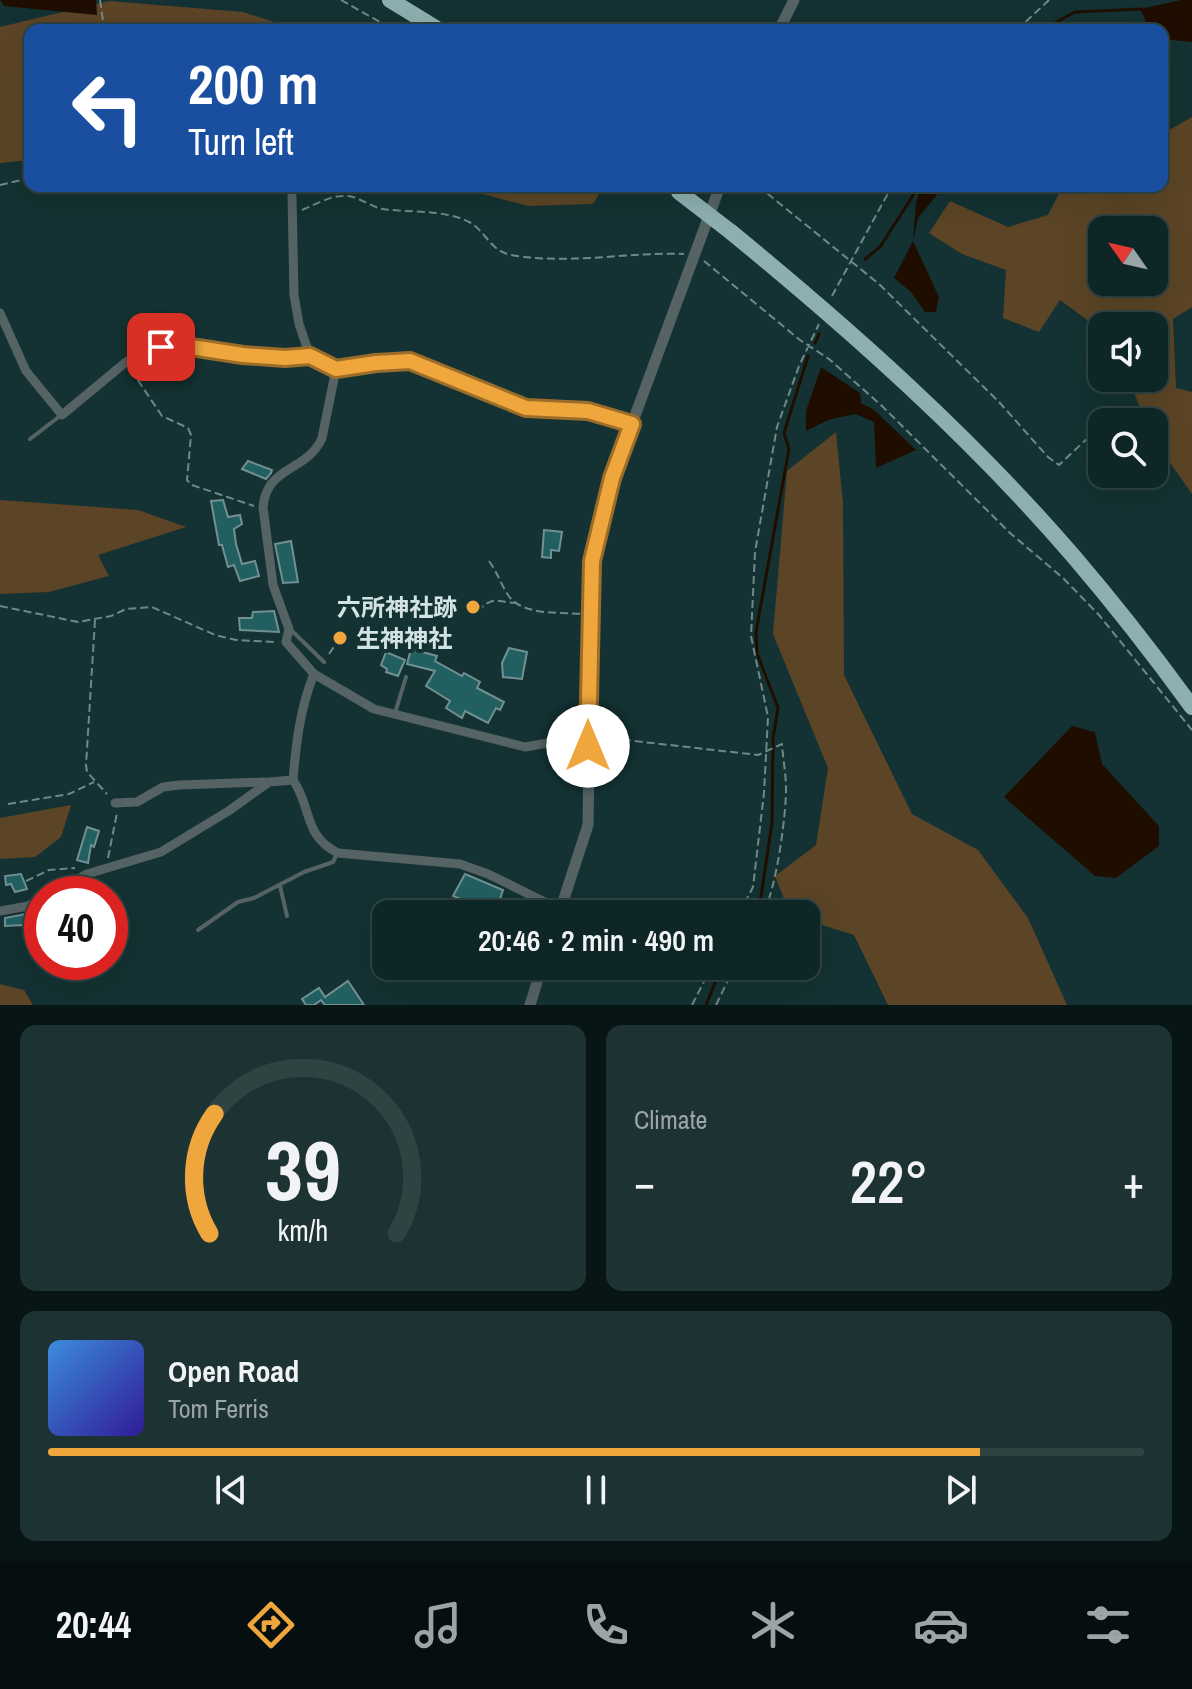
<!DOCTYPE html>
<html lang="en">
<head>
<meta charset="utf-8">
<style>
  body { margin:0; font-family:"Archivo Narrow","Noto Sans JP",sans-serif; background:#1d3232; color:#f1f3f6; height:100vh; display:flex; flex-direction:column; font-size:30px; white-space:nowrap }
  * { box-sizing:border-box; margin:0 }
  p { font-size:26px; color:#9ba5a7 }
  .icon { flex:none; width:44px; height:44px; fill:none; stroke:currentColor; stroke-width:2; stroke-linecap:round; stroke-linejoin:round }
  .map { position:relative; height:1005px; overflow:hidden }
  .side { display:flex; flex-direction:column; gap:20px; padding:20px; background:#081515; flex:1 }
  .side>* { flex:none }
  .guide { position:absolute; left:24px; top:24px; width:1144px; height:168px; border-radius:16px; box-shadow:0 8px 32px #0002,0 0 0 2px #2f4343; background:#1a4fa0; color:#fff; overflow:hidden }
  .needle { width:52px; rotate:304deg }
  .buttons { position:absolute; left:1088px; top:216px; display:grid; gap:16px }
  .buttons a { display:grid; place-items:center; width:80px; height:80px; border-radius:16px; background:#0f2626; box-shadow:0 8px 32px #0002,0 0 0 2px #2f4343; font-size:40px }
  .speed { position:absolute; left:24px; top:876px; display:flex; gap:16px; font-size:40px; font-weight:700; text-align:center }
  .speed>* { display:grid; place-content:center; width:104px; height:104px; border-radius:50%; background:#0f2626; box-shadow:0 8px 32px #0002,0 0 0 2px #2f4343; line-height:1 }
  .speed .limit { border:12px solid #d22; background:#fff; color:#111 }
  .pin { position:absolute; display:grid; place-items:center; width:68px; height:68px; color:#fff; margin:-34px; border-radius:16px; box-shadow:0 4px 12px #0006 }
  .me { position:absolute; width:88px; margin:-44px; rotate:0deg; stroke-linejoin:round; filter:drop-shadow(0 0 6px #0008) }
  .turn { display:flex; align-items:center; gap:28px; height:168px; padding:0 32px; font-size:36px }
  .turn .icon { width:104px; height:104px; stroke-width:2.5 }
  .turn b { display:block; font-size:56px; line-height:68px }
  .big { font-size:60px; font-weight:600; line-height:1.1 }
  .side .tile { flex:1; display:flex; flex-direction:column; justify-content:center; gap:12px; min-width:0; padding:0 28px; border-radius:16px; background:#1d3232 }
  .side .dial { align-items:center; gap:0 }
  .dial svg { height:208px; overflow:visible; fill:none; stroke:#2f4343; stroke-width:7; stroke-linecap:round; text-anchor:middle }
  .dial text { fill:#f1f3f6; stroke:none }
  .song { display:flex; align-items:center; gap:24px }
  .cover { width:96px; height:96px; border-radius:12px; background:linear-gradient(135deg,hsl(210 70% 55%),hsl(250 70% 35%)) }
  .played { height:8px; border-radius:4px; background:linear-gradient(90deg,#efa73d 85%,#2f4343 85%) }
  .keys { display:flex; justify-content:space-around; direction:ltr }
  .heat { display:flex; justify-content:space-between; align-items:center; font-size:44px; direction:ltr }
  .side .tiles { flex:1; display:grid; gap:20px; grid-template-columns:1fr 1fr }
  .tile:last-child { grid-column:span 2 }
  .trip { position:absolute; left:372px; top:900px; width:448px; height:80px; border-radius:16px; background:#0f2626; box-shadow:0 8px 32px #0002,0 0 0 2px #2f4343; font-weight:600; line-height:80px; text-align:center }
  .dock { display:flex; height:128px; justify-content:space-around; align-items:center; background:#060f0f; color:#9ba5a7 }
  .dock .icon { width:56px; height:56px }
  .dock .on { color:#efa73d }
  .dock b { font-size:36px; color:#f1f3f6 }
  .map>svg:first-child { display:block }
  .green { fill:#5c4526; fill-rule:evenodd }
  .water { fill:#1f0e00 }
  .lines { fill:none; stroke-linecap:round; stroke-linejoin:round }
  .stream { stroke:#1f0e00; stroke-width:3 }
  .building { fill:#225f61; stroke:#719092; stroke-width:2 }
  .path { stroke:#718889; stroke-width:2; stroke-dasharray:8 4; stroke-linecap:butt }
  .service { stroke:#566364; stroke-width:4 }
  .minor { stroke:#566364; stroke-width:9 }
  .tertiary { stroke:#566364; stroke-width:11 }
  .motorway { stroke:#8eafb0; stroke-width:16 }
  .motorway-bridge { stroke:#8eafb0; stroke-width:16 }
  .route-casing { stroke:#9b6d28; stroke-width:20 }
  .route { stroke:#efa73d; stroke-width:14 }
  .poi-dot { fill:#efa73d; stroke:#143233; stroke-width:3 }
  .labels { text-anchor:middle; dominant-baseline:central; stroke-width:8; stroke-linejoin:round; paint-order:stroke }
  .poi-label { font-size:24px; font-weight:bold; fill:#d3e3e4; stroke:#143233; text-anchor:end }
</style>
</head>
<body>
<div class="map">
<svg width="1192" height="1005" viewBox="0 0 1192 1005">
  <rect width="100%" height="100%" fill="#143233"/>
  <!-- green -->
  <path class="green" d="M109 1 243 12 299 30H30V160L0 163V27Z
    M1192 117V307L1173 319 1176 388 1192 392V494L1154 440V422H1146L1128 378H1154V326H1102V331L1060 300 1039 332 1003 318 1006 270 962 254 929 233 950 201 1008 227 1048 215 1063 186H1162V134ZM1154 230V282H1102V230Z
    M453 186H604L593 204 528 206Z
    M836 432 843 504 844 675 912 814 978 850 1028 918 1067 1005H888L854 935 806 920V914H790L775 876 816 845 828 768 773 634 787 471Z
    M0 500 138 510 186 527 98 555 109 576 49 592 0 594Z
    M71 805 61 837 35 857 0 859V818Z
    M0 984 24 990 33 1005H0Z"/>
  <!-- water -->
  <path class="water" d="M0 0H96L97 15 4 6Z
    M1181 0H1192V42L1162 39V30H1150L1140 9Z
    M922 186H944L918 218 913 241 939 297 936 312H925L911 292 894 278 913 241 916 202Z
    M821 367 860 393 861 403 874 410 916 450 876 468 874 422 855 414 828 420 806 431V411Z
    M1072 726 1095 732 1102 764 1159 826V846L1116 878 1095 876 1004 797Z"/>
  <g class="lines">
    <!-- stream -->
    <path class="stream" d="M1042 30 1075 12 1141 9
      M865 259 880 247 919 186
      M815 343 819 334
      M751 914 761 897 772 823 773 738 778 708 757 653 756 632 789 449 784 433 808 356
      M706 1005 722 966"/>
  </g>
  <!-- building -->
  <path class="building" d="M248 461 272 470 271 473 266 479 242 469Z
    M223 500 228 517 240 515 242 524 234 529 236 544 242 564 255 561 259 576 240 581 234 565 228 567 222 545H219L211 501Z
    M544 530 562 532 559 551 551 550V558L542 557Z
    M291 541 298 582 283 583 275 544Z
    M274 611 279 632 240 630 239 618H252L253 612Z
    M509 648 527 652 522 679 503 677 502 663Z
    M411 649 437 656 435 661 462 676 464 673 480 682 477 688 504 702 500 710 496 708 488 723 465 711 462 718 446 708 450 701 426 686 435 671 407 664Z
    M386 652 405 660 398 676 386 672 387 669 381 665Z
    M87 827 99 831 94 847 91 845 88 863 77 860Z
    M21 874 27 889 15 892 11 884 6 885 5 876Z
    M465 874 503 890 495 914H481L484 908 453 896Z
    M31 913 42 914V927L24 925 5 926V918Z
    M348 981 364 1005H325L321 1000 314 1005H306L302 999 319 988 325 997Z"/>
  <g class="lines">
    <!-- path -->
    <path class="path" d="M341 0 394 30
      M97 30 103 21 100 0
      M1017 30 1049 0
      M0 185 30 178
      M272 186 282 190
      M758 186 879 284 999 402 1048 457 1059 465 1090 436 1102 437
      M302 210C314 205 330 196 343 196 358 195 370 207 383 209 410 213 444 209 469 222 486 231 490 251 511 255 569 265 626 252 684 254
      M704 261 800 340 829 359 882 406 1010 533 1063 578 1099 615 1192 730
      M832 296 892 186
      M131 370 162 416 188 428 191 435 187 480 192 485 254 506
      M489 561C497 572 501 584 508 595 522 616 560 612 582 614
      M0 606 78 622 111 616 126 609 152 607 215 635 236 640 276 642
      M476 608H481C494 596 498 602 515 603
      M95 620 86 765 87 772 107 794
      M329 654 335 645
      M599 737 758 755 782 744C783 759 786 774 786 789 786 818 776 889 763 914
      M8 804 69 794 94 782
      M108 858 117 813
      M26 881 49 870 75 868
      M739 914 753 887 764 793 768 717 751 636 755 552 777 427 799 366 819 324
      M692 1005 712 966
      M716 1005 735 966"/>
    <!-- service -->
    <path class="service" d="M30 439 60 416
      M291 630 324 662
      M395 713 406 677
      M280 886 287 916
      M198 930 238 902 254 898 304 872 333 862 337 854"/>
    <!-- minor -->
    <path class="minor" d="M292 195 294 295 299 324 310 356
      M0 313 26 371 62 415 126 362 161 347 178 345 243 355 285 358 310 356 336 369 376 363 410 361 526 408 588 411 632 424
      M336 369 322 438C307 472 267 465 263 507L273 585 289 629 286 642 314 674 374 709 525 747 587 736
      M314 674C300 708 296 744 293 780 312 807 303 836 338 853L460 864 488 874 561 910
      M115 803 137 802 163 787 179 785 265 782
      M52 894 87 874 161 852 230 810 269 782 293 780
      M0 911 28 906 42 899"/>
    <!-- tertiary -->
    <path class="tertiary" d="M779 30 794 0
      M559 914 588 825 592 561 612 478 720 186
      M530 1005 542 966"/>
    <!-- motorway -->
    <path class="motorway" d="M390 0 439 30
      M731 232C853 332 972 438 1075 558 1116 606 1155 656 1192 707"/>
    <!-- motorway-bridge -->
    <path class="motorway-bridge" d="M679 192 731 232"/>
  </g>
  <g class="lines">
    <!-- route casing -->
    <g class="route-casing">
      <path id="route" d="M161 347 178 345 243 355 285 358 310 356 336 369 376 363 410 361 526 408 588 411 632 424 612 478 592 561 588 746"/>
    </g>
    <!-- route -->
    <use href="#route" class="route"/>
  </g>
  <!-- markers -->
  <g class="poi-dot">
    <circle cx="473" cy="607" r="8"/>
    <circle cx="340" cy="638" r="8"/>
  </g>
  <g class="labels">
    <!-- poi labels -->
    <g class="poi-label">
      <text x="457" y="607">六所神社跡</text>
      <text x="356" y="638" text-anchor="start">生神神社</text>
    </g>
  </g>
</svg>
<div class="buttons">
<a><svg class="needle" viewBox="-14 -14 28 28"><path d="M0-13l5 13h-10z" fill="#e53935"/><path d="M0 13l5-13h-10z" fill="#9ba5a7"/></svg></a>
<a><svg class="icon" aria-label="sound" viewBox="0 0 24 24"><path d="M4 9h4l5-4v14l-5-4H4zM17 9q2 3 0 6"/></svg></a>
<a><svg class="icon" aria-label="search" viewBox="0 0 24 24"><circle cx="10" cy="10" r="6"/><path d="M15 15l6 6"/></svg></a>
</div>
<div class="speed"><div class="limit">40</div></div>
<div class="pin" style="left:161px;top:347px;background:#d93025"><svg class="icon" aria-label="arrive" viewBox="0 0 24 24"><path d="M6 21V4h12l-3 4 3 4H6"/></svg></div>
<svg class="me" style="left:588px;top:746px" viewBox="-20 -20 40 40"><circle r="19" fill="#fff"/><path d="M0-13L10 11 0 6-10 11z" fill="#efa73d"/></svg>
<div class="trip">20:46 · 2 min · 490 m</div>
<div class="guide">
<div class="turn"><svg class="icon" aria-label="left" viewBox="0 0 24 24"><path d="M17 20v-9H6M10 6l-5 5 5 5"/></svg><div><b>200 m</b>Turn left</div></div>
</div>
</div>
<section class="side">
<div class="tiles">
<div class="tile dial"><svg viewBox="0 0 100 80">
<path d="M14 69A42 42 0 1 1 86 69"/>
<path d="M14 69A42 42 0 0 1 16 23" stroke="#efa73d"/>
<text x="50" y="56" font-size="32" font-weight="700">39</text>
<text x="50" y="72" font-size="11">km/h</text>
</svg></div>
<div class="tile"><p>Climate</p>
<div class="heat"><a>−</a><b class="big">22°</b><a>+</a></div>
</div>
<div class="tile">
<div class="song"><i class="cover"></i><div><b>Open Road</b><p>Tom Ferris</p></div></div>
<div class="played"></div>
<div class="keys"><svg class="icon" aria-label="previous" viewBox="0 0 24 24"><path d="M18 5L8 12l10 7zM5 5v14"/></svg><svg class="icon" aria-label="pause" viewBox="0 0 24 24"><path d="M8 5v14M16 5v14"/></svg><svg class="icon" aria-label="next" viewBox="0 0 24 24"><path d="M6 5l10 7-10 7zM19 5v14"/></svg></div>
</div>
</div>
</section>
<nav class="dock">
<b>20:44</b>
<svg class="icon on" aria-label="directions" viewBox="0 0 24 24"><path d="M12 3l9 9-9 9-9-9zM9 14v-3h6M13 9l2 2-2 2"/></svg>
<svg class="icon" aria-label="music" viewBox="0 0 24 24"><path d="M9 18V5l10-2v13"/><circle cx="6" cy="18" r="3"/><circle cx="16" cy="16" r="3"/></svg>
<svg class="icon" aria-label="phone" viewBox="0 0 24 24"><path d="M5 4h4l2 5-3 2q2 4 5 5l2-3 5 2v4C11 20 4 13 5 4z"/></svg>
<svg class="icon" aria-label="climate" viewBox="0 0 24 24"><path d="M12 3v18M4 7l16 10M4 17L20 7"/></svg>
<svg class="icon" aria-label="car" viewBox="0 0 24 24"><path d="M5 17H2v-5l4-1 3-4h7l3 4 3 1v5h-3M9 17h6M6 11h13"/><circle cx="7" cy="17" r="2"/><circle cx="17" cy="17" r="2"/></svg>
<svg class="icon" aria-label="filters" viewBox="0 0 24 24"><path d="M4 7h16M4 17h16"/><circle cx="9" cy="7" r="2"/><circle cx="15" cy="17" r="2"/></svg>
</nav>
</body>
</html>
